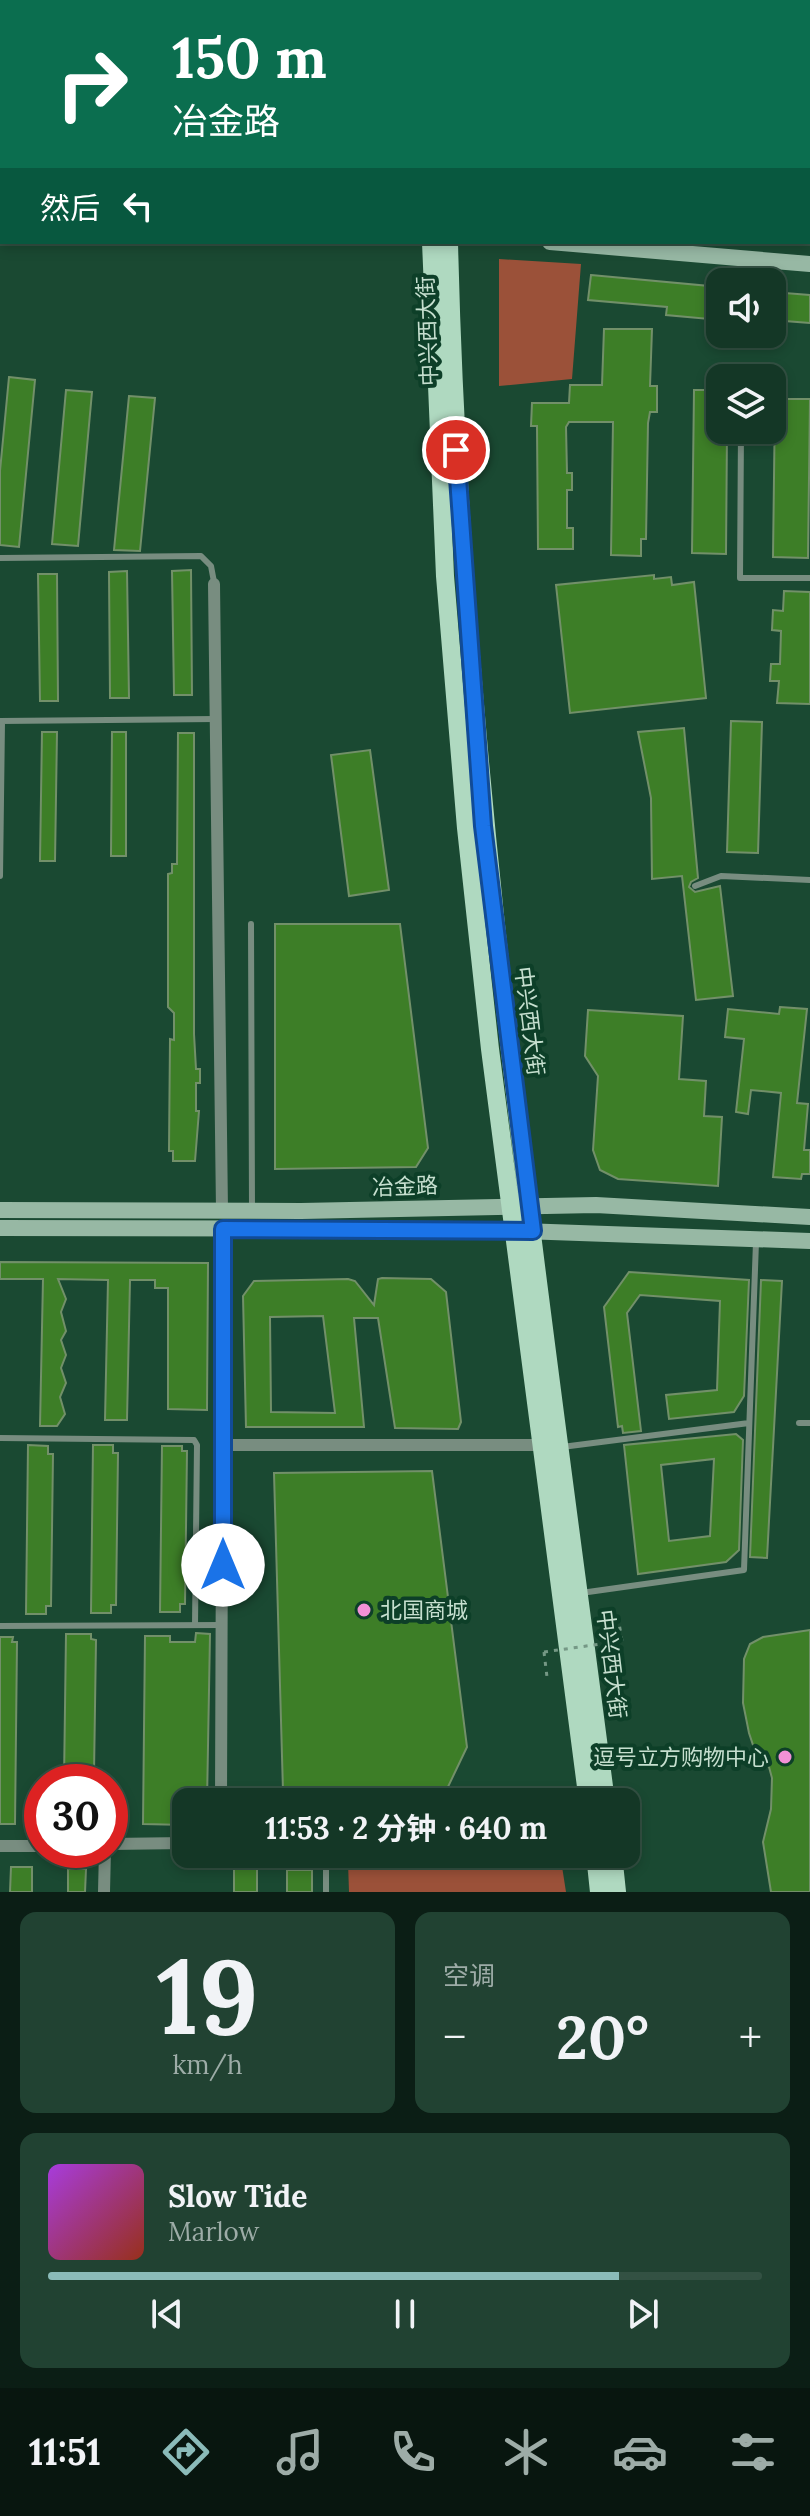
<!DOCTYPE html>
<html lang="zh">
<head>
<meta charset="utf-8">
<style>
  body { margin:0; font-family:Lora,"Noto Sans SC",serif; background:#214232; color:#f1f3f6; height:100vh; display:flex; flex-direction:column; font-size:30px; white-space:nowrap }
  * { box-sizing:border-box; margin:0 }
  p { font-size:26px; color:#9daca7 }
  .icon { flex:none; width:44px; height:44px; fill:none; stroke:currentColor; stroke-width:2; stroke-linecap:round; stroke-linejoin:round }
  .map { position:relative; height:1892px; overflow:hidden }
  .panel { display:flex; flex-direction:column; gap:20px; padding:20px; background:#0b1e15; flex:1 }
  .panel>* { flex:none }
  .guide { position:absolute; left:0px; top:0px; width:810px; height:244px; box-shadow:0 4px 12px #0003,0 0 0 2px #335143; background:#0b6e4f; color:#fff; overflow:hidden }
  .controls { position:absolute; left:706px; top:268px; display:grid; gap:16px }
  .controls a { display:grid; place-items:center; width:80px; height:80px; border-radius:16px; background:#143726; box-shadow:0 4px 12px #0003,0 0 0 2px #335143; font-size:40px }
  .speed { position:absolute; left:24px; top:1764px; display:flex; gap:16px; font-size:40px; font-weight:700; text-align:center }
  .speed>* { display:grid; place-content:center; width:104px; height:104px; border-radius:50%; background:#143726; box-shadow:0 4px 12px #0003,0 0 0 2px #335143; line-height:1 }
  .speed .limit { border:12px solid #d22; background:#fff; color:#111 }
  .pin { position:absolute; display:grid; place-items:center; width:68px; height:68px; color:#fff; margin:-34px; border:4px solid #fff; border-radius:50%; box-shadow:0 2px 8px #0007 }
  .me { position:absolute; width:88px; margin:-44px; rotate:0deg; stroke-linejoin:round; filter:drop-shadow(0 0 6px #0008) }
  .turn { display:flex; align-items:center; gap:28px; height:168px; padding:0 40px; font-size:36px }
  .turn .icon { width:104px; height:104px; stroke-width:2.5 }
  .turn b { display:block; font-size:56px; line-height:68px }
  .then { display:flex; align-items:center; height:76px; padding:0 40px; background:#0003; gap:16px; font-size:30px }
  .big { font-size:60px; font-weight:700; line-height:1.1 }
  .panel .tile { flex:1; display:flex; flex-direction:column; justify-content:center; gap:12px; min-width:0; padding:0 28px; border-radius:16px; background:#214232 }
  .panel .dial { align-items:center; gap:0 }
  .dial b { font-size:104px; line-height:1 }
  .song { display:flex; align-items:center; gap:24px }
  .cover { width:96px; height:96px; border-radius:12px; background:linear-gradient(135deg,hsl(280 70% 55%),hsl(10 70% 35%)) }
  .played { height:8px; border-radius:4px; background:linear-gradient(90deg,#8bbbb9 80%,#335143 80%) }
  .keys { display:flex; justify-content:space-around; direction:ltr }
  .heat { display:flex; justify-content:space-between; align-items:center; font-size:44px; direction:ltr }
  .panel .tiles { flex:1; display:grid; gap:20px; grid-template-columns:1fr 1fr }
  .tile:last-child { grid-column:span 2 }
  .trip { position:absolute; left:172px; top:1788px; width:468px; height:80px; border-radius:16px; background:#143726; box-shadow:0 4px 12px #0003,0 0 0 2px #335143; font-weight:700; line-height:80px; text-align:center }
  .tab-bar { display:flex; height:128px; justify-content:space-around; align-items:center; background:#08160f; color:#9daca7 }
  .tab-bar .icon { width:56px; height:56px }
  .tab-bar .selected { color:#8bbbb9 }
  .tab-bar b { font-size:36px; color:#f1f3f6 }
  .map>svg:first-child { display:block }
  .green { fill:#9b5139 }
  .building { fill:#3d7e27; stroke:#729069; stroke-width:2; fill-rule:evenodd }
  .lines { fill:none; stroke-linecap:round; stroke-linejoin:round }
  .path { stroke:#759885; stroke-width:3; stroke-dasharray:4 6; stroke-linecap:butt }
  .lane { stroke:#788d80; stroke-width:6 }
  .street { stroke:#788d80; stroke-width:12 }
  .secondary { stroke:#97b8a4; stroke-width:16 }
  .primary { stroke:#afd9c0; stroke-width:18 }
  .path-bridge { stroke:#759885; stroke-width:3; stroke-dasharray:4 6; stroke-linecap:butt }
  .route-casing { stroke:#114b97; stroke-width:20 }
  .route { stroke:#1a73e8; stroke-width:14 }
  .poi-dot { fill:#f391d6; stroke:#0d3f28; stroke-width:3 }
  .labels { text-anchor:middle; dominant-baseline:central; stroke-width:8; stroke-linejoin:round; paint-order:stroke }
  .street-label { font-size:22px; fill:#c6dfcf; stroke:#0d3f28 }
  .poi-label { font-size:22px; fill:#c6dfcf; stroke:#0d3f28; text-anchor:start }
</style>
</head>
<body>
<div class="map">
<svg width="810" height="1892" viewBox="0 0 810 1892">
  <rect width="100%" height="100%" fill="#1a4932"/>
  <!-- green -->
  <path class="green" d="M499 259 581 264 572 379 499 386Z
    M561 1860 566 1892H349L348 1862Z"/>
  <!-- building -->
  <path class="building" d="M591 275 720 287V320L666 315 667 307 588 300Z
    M772 292 810 295V323L772 320Z
    M604 329H652L650 386H657V412H650L648 423 646 539H641V556L611 555 613 422H569L566 427 567 473H572V490H567V528H573V549H538L537 426H531L532 403H569L570 385H602Z
    M9 377 35 380 19 547 0 545V471Z
    M66 390 92 392 78 546 52 544Z
    M694 390H720V430H727L726 554 692 553Z
    M129 396 155 398 140 551 114 550Z
    M775 399H810L808 558 773 557Z
    M191 570 192 695H174L172 571Z
    M127 571 129 698H110L109 572Z
    M38 574H57L58 701H40Z
    M654 575V579L671 577 672 585 694 582 706 698 570 713 556 585Z
    M784 591 810 592V704L777 703 779 681H770L771 664H780L781 631 772 630 773 610 783 611Z
    M731 721 762 722 758 853 727 852Z
    M684 728 698 878 691 882 689 887 695 892 720 886 733 996 696 1000 682 876 652 879 651 798 638 732Z
    M42 732H57L55 861H40Z
    M112 732H126V856H111Z
    M178 733H194V1034L196 1069H200V1083H196V1111H199L195 1161H173V1151H169L170 1039 174 1040V1013L168 1007V874L172 873V864H177Z
    M370 750 389 890 349 896 331 755Z
    M275 924H400L428 1148 416 1167 275 1169Z
    M780 1007 807 1009 797 1103 808 1104 804 1150H810V1174H802L801 1179 773 1177 781 1093 751 1090 748 1114 736 1112 744 1039 725 1037 728 1009 779 1014Z
    M588 1010 683 1016 679 1079 706 1081 704 1116 722 1117 718 1186 618 1179 600 1170 593 1150 598 1076 585 1056Z
    M0 1262 208 1263 207 1410 168 1409V1288H155V1280H130L127 1420H105L108 1280 58 1279 66 1299 61 1312 66 1331 61 1340 66 1355 61 1368 66 1383 60 1397 65 1414 57 1426H40L43 1279H0Z
    M629 1272 749 1280 744 1396 734 1412 669 1419 666 1395 717 1390 720 1301 640 1295 627 1313 641 1431 623 1433 622 1426 618 1427 604 1307Z
    M348 1279 355 1281 374 1305 378 1279 382 1278 431 1279 446 1292 461 1422 458 1429 395 1428 378 1318H354L364 1427H246L243 1296 254 1281ZM323 1316 335 1413 271 1412 270 1317Z
    M761 1280 782 1281 767 1558 750 1557Z
    M736 1434 743 1440 739 1550 726 1562 638 1574 624 1445ZM714 1459 710 1536 669 1541 661 1465Z
    M28 1445 48 1446V1454H53L51 1606H46V1614H26Z
    M93 1445H113V1453H118L116 1605H111V1613H91Z
    M162 1446H182V1451H187L185 1604H180V1612H160Z
    M432 1471 467 1747 446 1791H283L274 1473Z
    M810 1630V1892H771L763 1842 771 1809 772 1778 769 1767 755 1751 749 1733 743 1703 744 1659 750 1644 763 1637Z
    M196 1633 210 1634 207 1802H186V1825L143 1824 145 1636H170V1642H195Z
    M66 1634H91V1639L96 1640 94 1773H89V1782H64Z
    M0 1637H13L12 1642H17L15 1824H0Z
    M11 1867H32V1892H10Z
    M68 1869H86L85 1892H68Z
    M234 1869H257V1892H234Z
    M287 1870H312V1892H287Z"/>
  <g class="lines">
    <!-- path -->
    <path class="path" d="M618 1617 622 1641
      M544 1652 547 1677"/>
    <!-- lane -->
    <path class="lane" d="M741 430 740 578H810
      M0 558 201 556 211 566 214 582
      M0 721 216 719
      M0 876 2 722
      M695 886 721 876 810 880
      M251 924 252 1209
      M799 1423H810
      M0 1438 194 1440 197 1445 195 1625
      M562 1447 749 1423
      M581 1593 744 1570 756 1242
      M0 1626 223 1625
      M326 1854V1892"/>
    <!-- street -->
    <path class="street" d="M214 584 222 1210
      M223 1445H542
      M221 1802 223 1229
      M110 1844 186 1843
      M0 1846H42
      M104 1892 105 1850"/>
    <!-- secondary -->
    <path class="secondary" d="M0 197H2
      M550 242 810 264
      M0 1210 301 1211 596 1205 810 1217
      M0 1228 464 1229 810 1241"/>
    <!-- primary -->
    <path class="primary" d="M429 2V0
      M447 2V0
      M431 242 445 576 466 828 490 1049 588 1802
      M449 242C461 766 539 1283 606 1802
      M595 1854 599 1892
      M613 1854 617 1892"/>
    <!-- path-bridge -->
    <path class="path-bridge" d="M544 1652 622 1641"/>
  </g>
  <g class="lines">
    <!-- route casing -->
    <g class="route-casing">
      <path id="route" d="M223 1565V1229L533 1231 483 826 456 450"/>
    </g>
    <!-- route -->
    <use href="#route" class="route"/>
  </g>
  <!-- markers -->
  <g class="poi-dot">
    <circle cx="364" cy="1610" r="8"/>
    <circle cx="785" cy="1757" r="8"/>
  </g>
  <g class="labels">
    <!-- street labels -->
    <g class="street-label">
      <text transform="translate(427 331) rotate(-92)">中兴西大街</text>
      <text transform="translate(530 1021) rotate(83)">中兴西大街</text>
      <text transform="translate(405 1186) rotate(-2)">冶金路</text>
      <text transform="translate(612 1664) rotate(83)">中兴西大街</text>
    </g>
    <!-- poi labels -->
    <g class="poi-label">
      <text x="380" y="1610">北国商城</text>
      <text x="769" y="1757" text-anchor="end">逗号立方购物中心</text>
    </g>
  </g>
</svg>
<div class="controls">
<a><svg class="icon" aria-label="sound" viewBox="0 0 24 24"><path d="M4 9h4l5-4v14l-5-4H4zM17 9q2 3 0 6"/></svg></a>
<a><svg class="icon" aria-label="layers" viewBox="0 0 24 24"><path d="M12 4l9 5-9 5-9-5zM3 14l9 5 9-5"/></svg></a>
</div>
<div class="speed"><div class="limit">30</div></div>
<div class="pin" style="left:456px;top:450px;background:#d93025"><svg class="icon" aria-label="arrive" viewBox="0 0 24 24"><path d="M6 21V4h12l-3 4 3 4H6"/></svg></div>
<svg class="me" style="left:223px;top:1565px" viewBox="-20 -20 40 40"><circle r="19" fill="#fff"/><path d="M0-13L10 11 0 6-10 11z" fill="#1a73e8"/></svg>
<div class="trip">11:53 · 2 分钟 · 640 m</div>
<div class="guide">
<div class="turn"><svg class="icon" aria-label="right" viewBox="0 0 24 24"><path d="M7 20v-9h11M14 6l5 5-5 5"/></svg><div><b>150 m</b>冶金路</div></div>
<div class="then">然后<svg class="icon" aria-label="left" viewBox="0 0 24 24"><path d="M17 20v-9H6M10 6l-5 5 5 5"/></svg></div>
</div>
</div>
<section class="panel">
<div class="tiles">
<div class="tile dial"><b>19</b><p>km/h</p></div>
<div class="tile"><p>空调</p>
<div class="heat"><a>−</a><b class="big">20°</b><a>+</a></div>
</div>
<div class="tile">
<div class="song"><i class="cover"></i><div><b>Slow Tide</b><p>Marlow</p></div></div>
<div class="played"></div>
<div class="keys"><svg class="icon" aria-label="previous" viewBox="0 0 24 24"><path d="M18 5L8 12l10 7zM5 5v14"/></svg><svg class="icon" aria-label="pause" viewBox="0 0 24 24"><path d="M8 5v14M16 5v14"/></svg><svg class="icon" aria-label="next" viewBox="0 0 24 24"><path d="M6 5l10 7-10 7zM19 5v14"/></svg></div>
</div>
</div>
</section>
<nav class="tab-bar">
<b>11:51</b>
<svg class="icon selected" aria-label="directions" viewBox="0 0 24 24"><path d="M12 3l9 9-9 9-9-9zM9 14v-3h6M13 9l2 2-2 2"/></svg>
<svg class="icon" aria-label="music" viewBox="0 0 24 24"><path d="M9 18V5l10-2v13"/><circle cx="6" cy="18" r="3"/><circle cx="16" cy="16" r="3"/></svg>
<svg class="icon" aria-label="phone" viewBox="0 0 24 24"><path d="M5 4h4l2 5-3 2q2 4 5 5l2-3 5 2v4C11 20 4 13 5 4z"/></svg>
<svg class="icon" aria-label="climate" viewBox="0 0 24 24"><path d="M12 3v18M4 7l16 10M4 17L20 7"/></svg>
<svg class="icon" aria-label="car" viewBox="0 0 24 24"><path d="M5 17H2v-5l4-1 3-4h7l3 4 3 1v5h-3M9 17h6M6 11h13"/><circle cx="7" cy="17" r="2"/><circle cx="17" cy="17" r="2"/></svg>
<svg class="icon" aria-label="filters" viewBox="0 0 24 24"><path d="M4 7h16M4 17h16"/><circle cx="9" cy="7" r="2"/><circle cx="15" cy="17" r="2"/></svg>
</nav>
</body>
</html>
